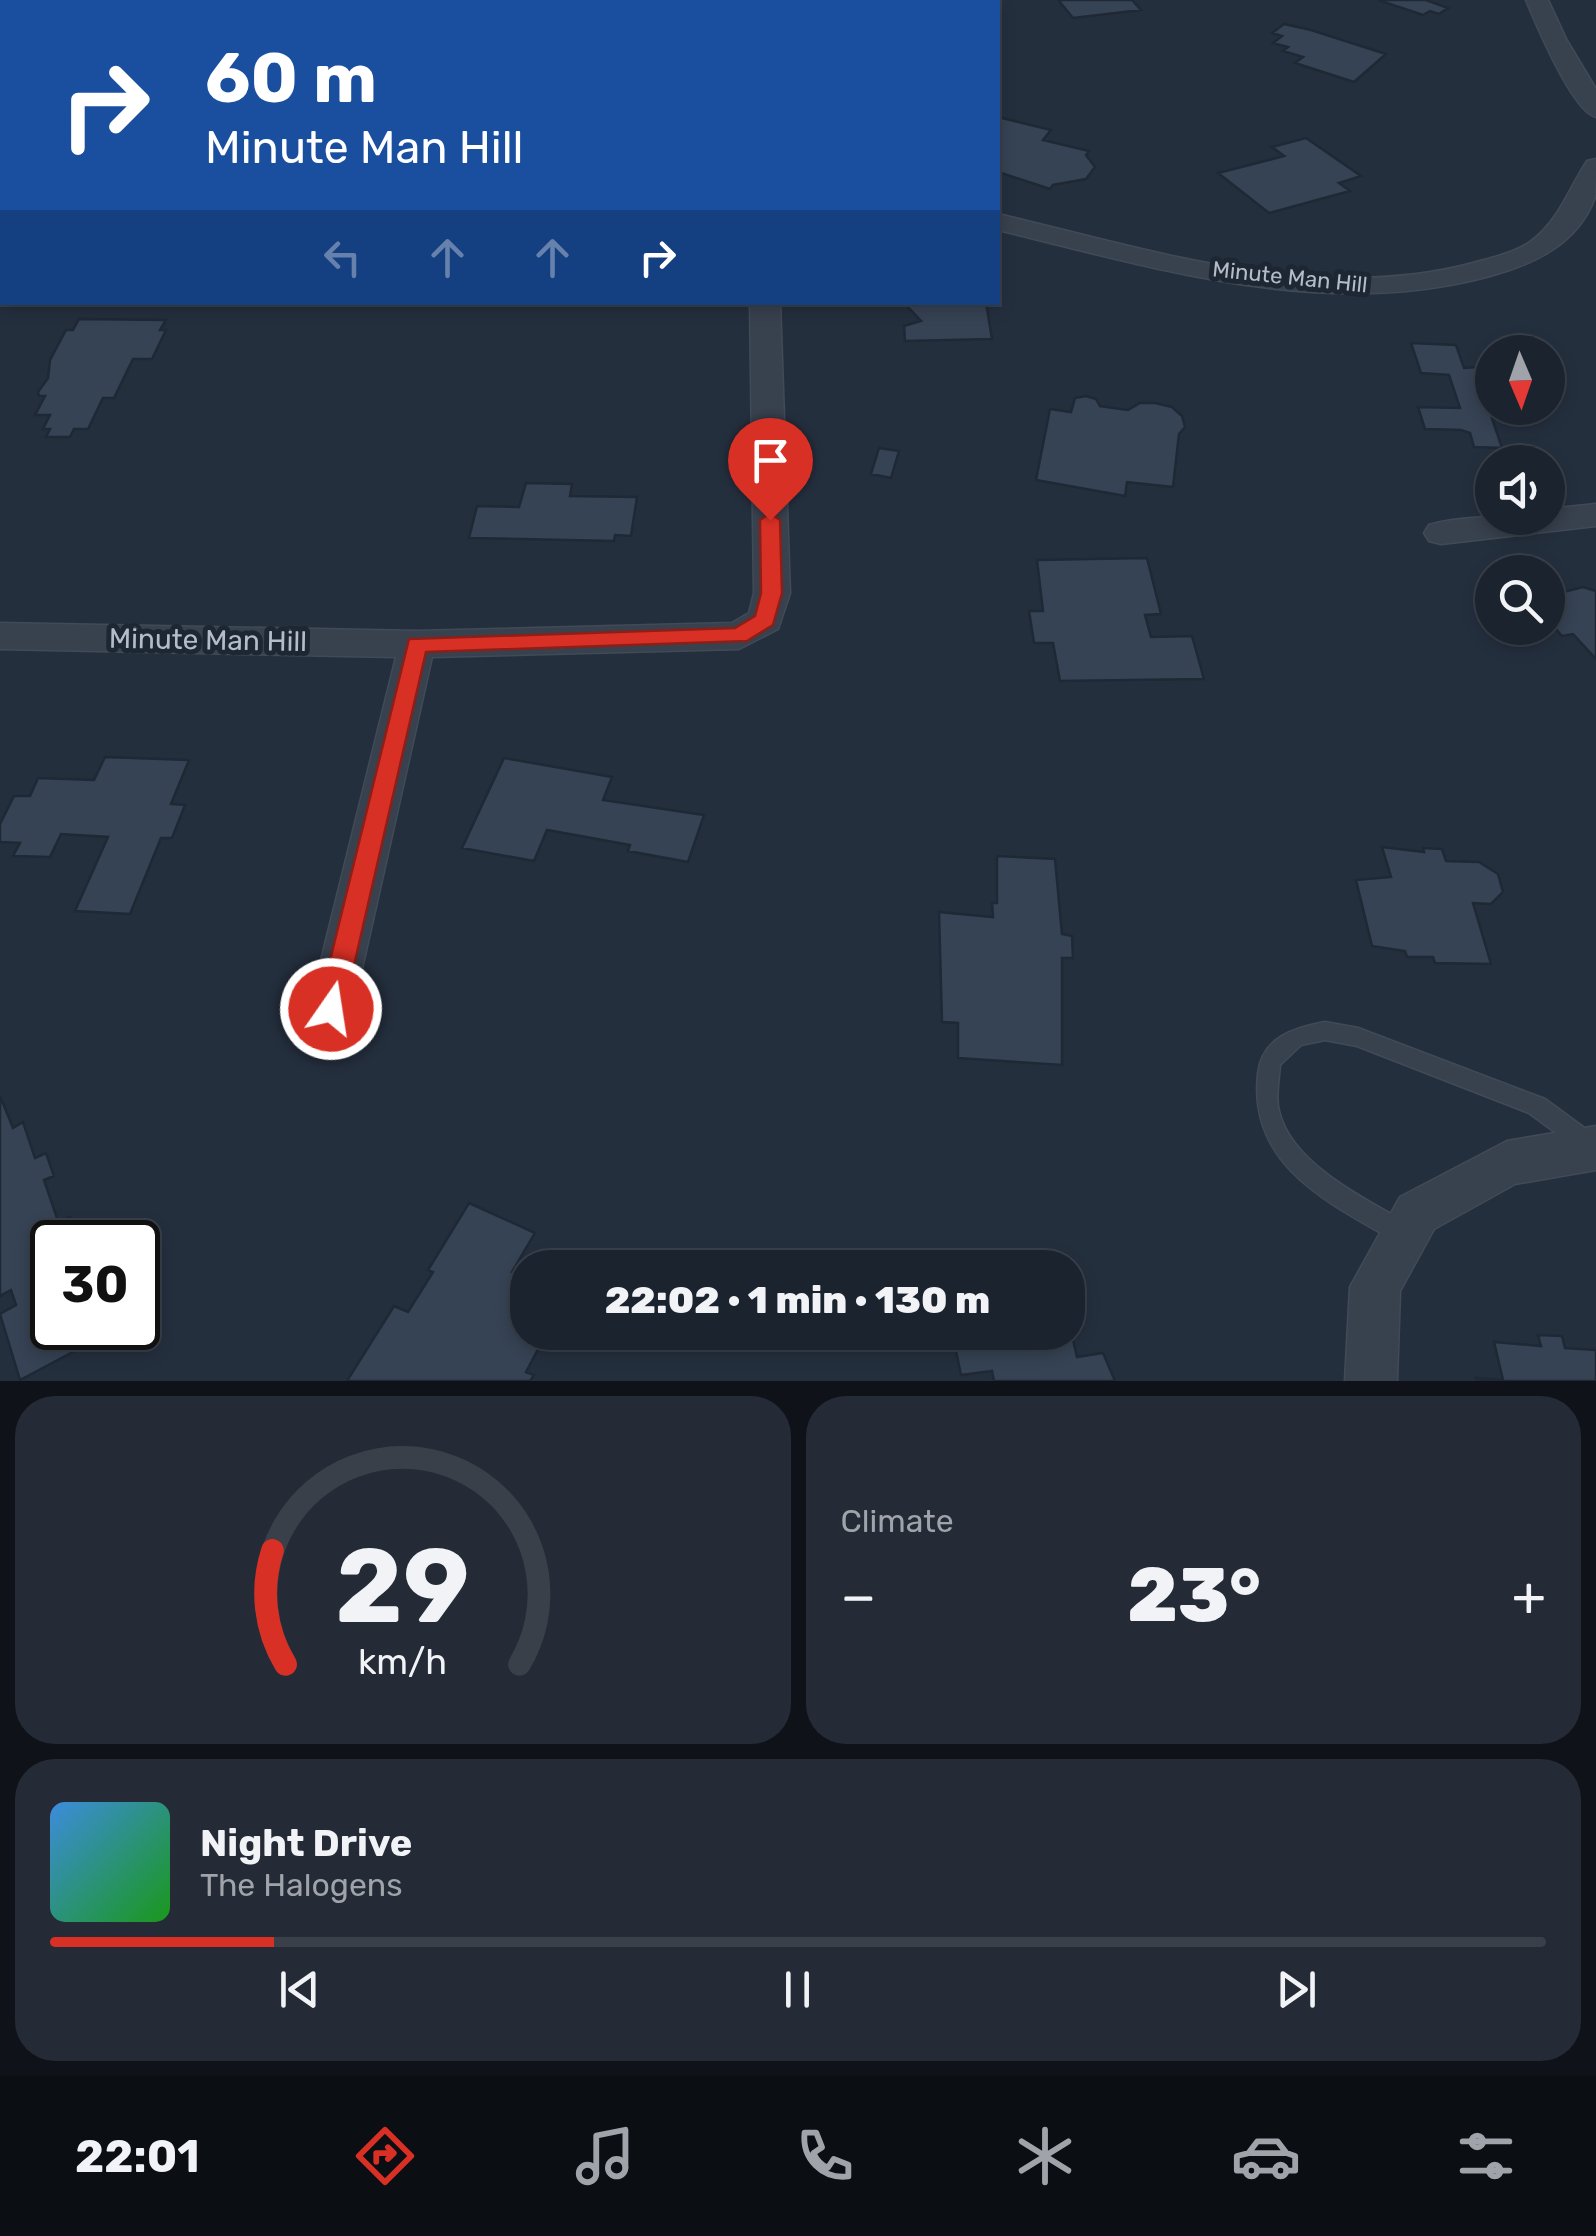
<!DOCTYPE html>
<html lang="en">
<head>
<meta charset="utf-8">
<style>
  body { margin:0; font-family:Rubik,sans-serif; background:#242b36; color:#f1f3f6; height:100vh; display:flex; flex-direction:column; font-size:38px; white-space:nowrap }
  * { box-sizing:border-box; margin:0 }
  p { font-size:32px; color:#a0a4aa }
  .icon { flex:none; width:55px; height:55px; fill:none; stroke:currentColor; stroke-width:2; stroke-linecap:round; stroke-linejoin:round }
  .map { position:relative; height:1381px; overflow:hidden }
  .drawer { display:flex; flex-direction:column; gap:15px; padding:15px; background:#0f1319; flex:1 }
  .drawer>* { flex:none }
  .banner { position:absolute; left:0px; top:0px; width:1000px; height:305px; box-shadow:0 5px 15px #0003,0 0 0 2px #39404a; background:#1a4fa0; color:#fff; overflow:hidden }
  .needle { width:65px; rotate:178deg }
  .controls { position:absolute; left:1475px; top:335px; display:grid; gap:20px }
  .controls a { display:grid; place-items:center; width:90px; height:90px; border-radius:50%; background:#1b232e; box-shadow:0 5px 15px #0003,0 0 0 2px #39404a; font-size:50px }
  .speed { position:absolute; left:30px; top:1220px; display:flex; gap:20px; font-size:50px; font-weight:700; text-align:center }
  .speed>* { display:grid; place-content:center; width:130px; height:130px; border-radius:50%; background:#1b232e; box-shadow:0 5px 15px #0003,0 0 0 2px #39404a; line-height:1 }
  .speed .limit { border:5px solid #111; border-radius:15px; background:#fff; color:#111 }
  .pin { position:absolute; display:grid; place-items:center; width:85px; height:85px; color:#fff; margin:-102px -42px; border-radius:50% 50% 50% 0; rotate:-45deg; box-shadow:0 0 10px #0007 }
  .pin .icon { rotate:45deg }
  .me { position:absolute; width:110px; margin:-55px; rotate:13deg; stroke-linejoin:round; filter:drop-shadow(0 0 8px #0008) }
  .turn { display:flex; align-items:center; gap:35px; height:210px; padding:0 40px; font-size:45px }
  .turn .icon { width:130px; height:130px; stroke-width:2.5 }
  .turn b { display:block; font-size:70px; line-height:85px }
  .lanes { display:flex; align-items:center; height:95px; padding:0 40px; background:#0003; justify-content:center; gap:50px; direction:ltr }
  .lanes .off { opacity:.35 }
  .big { font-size:75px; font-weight:800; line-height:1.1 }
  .drawer .card { flex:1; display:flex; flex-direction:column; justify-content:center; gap:15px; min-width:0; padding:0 35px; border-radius:40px; background:#242b36 }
  .drawer .dial { align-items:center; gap:0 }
  .dial svg { height:260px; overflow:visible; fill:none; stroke:#39404a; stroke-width:7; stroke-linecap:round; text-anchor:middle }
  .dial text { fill:#f1f3f6; stroke:none }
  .song { display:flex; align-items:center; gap:30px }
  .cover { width:120px; height:120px; border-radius:15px; background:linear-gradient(135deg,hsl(210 70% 55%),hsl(120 70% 35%)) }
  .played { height:10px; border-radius:5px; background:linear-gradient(90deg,#d93025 15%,#39404a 15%) }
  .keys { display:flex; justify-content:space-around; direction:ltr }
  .heat { display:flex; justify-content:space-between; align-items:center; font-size:55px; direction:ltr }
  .drawer .tiles { flex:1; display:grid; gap:15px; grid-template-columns:1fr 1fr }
  .card:last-child { grid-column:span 2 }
  .trip { position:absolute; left:510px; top:1250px; width:575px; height:100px; border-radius:40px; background:#1b232e; box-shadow:0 5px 15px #0003,0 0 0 2px #39404a; font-weight:800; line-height:100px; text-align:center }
  .menu { display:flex; height:160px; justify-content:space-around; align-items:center; background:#0b0e12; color:#a0a4aa }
  .menu .icon { width:70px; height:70px }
  .menu .on { color:#d93025 }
  .menu b { font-size:45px; color:#f1f3f6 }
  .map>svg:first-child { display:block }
  .building { fill:#364354; stroke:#1f2835; stroke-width:2.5 }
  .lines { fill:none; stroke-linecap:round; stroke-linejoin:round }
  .lane-casing { stroke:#414a57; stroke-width:3 }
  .street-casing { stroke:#414a57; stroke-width:3 }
  .lane { fill:#38414e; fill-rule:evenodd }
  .street { fill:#38414e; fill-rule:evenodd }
  .route { fill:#d93025; stroke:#8d1f18; stroke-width:2.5 }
  .labels { text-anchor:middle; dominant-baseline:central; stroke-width:10; stroke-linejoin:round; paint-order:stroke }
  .far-street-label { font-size:22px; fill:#b4bcc9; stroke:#1d2633 }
  .street-label { font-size:28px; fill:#b4bcc9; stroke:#1d2633 }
</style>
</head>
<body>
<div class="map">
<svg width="1596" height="1381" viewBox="0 0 1596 1381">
  <rect width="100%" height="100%" fill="#242f3e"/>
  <!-- building -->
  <path class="building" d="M1062 0H1132L1141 10 1073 18 1059 1Z
    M1378 0H1426L1448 8 1439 14 1430 11 1423 15Z
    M1284 24 1311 30 1386 54 1354 82 1295 63 1303 57 1283 51 1288 47 1273 43 1282 36 1272 33Z
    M998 117 1051 130 1043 140 1089 151 1086 155 1095 167 1086 179 1053 185 1050 189 998 172Z
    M1306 138 1361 176 1339 183 1350 191 1269 213 1218 173 1284 156 1272 147Z
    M903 302H986L992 339 905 341 904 326 921 321Z
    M79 319 166 320 160 330H166L152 359H133L114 398H103L88 429H74L70 437H46L50 429H43L50 415H35L45 396H39L38 392 48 378 50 360 66 330H73Z
    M1411 343 1456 345 1464 368 1492 366V408H1531L1536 421 1492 418 1502 448 1474 447 1470 433 1461 430 1425 429 1418 407 1460 408 1449 375 1421 373Z
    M1086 396 1096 399 1100 406 1128 410 1140 403H1155L1172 407 1182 416 1185 427 1179 434 1173 487 1127 482 1125 496 1036 480 1050 409 1071 412 1075 398Z
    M879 448 899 451 891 478 871 474Z
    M526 483 572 484 570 496 637 497 631 536 615 535 614 541 469 538 477 506 519 507Z
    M1147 558 1161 614 1145 615 1151 637 1192 636 1204 679 1060 681 1053 643H1034L1029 611H1043L1037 560Z
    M1583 587 1596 591V659L1573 634 1562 636 1548 620V596Z
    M105 757 189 760 171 804 185 805 172 838H161L130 914 75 911 108 837 61 834 50 857 13 856 20 843 0 842V824L14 796H30L38 778 94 780Z
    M504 758 612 777 603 800 704 815 688 862 628 851 630 845 547 830 534 861 462 848Z
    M1382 847 1424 852 1423 848 1442 849 1446 861 1479 862 1498 874 1503 892 1491 904 1473 903 1491 964 1435 963 1433 957H1407L1405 951 1372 946 1356 880 1391 877Z
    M997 856 1055 859 1062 934 1072 936 1073 958H1062V1065L958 1058V1023L942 1022 939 912 993 917 992 903H997Z
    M0 1096 13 1128 23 1122 35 1158 46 1153 54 1176 44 1180 59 1224 70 1217 79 1242H52V1328H118L20 1380 0 1314 16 1305 11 1290 0 1296Z
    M469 1203 535 1233 512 1272 528 1279V1332L546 1334 526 1372 534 1375 530 1381H347L394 1306 408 1312 433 1272 428 1270Z
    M1068 1318 1077 1357 1103 1353 1115 1381H994L992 1371 961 1375 952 1332H1068Z
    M1538 1335 1562 1336 1565 1348 1596 1350V1381H1477L1476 1378 1503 1380 1494 1342 1541 1346Z"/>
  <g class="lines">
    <!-- lane casing -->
    <g class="lane-casing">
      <path id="lane" d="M1325 1022 1358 1028 1545 1099 1594 1135 1596 1140 1594 1149 1586 1152 1578 1149 1529 1113 1357 1046 1325 1040 1301 1045 1280 1065C1279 1080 1275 1097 1279 1111 1291 1164 1368 1201 1411 1225L1415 1233 1411 1241 1403 1244 1395 1241C1327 1202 1248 1165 1258 1074 1262 1037 1294 1028 1325 1022Z"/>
    </g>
    <!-- street casing -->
    <g class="street-casing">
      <path id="street" d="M1526 0H1548L1566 39 1596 89V117C1573 112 1536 24 1526 0Z
        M1596 159C1596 171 1596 186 1595 197 1578 244 1534 264 1490 276 1325 321 1159 269 998 230V214C1150 250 1317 305 1473 263 1491 258 1514 253 1530 242 1559 221 1568 190 1587 161Z
        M750 302H780L790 593 778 629 739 649 432 657 353 1009 347 1023 331 1028 315 1023 309 1009 396 657 0 649V623L417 631 732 623 749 613 754 593Z
        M1596 504V526L1441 544 1429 541 1424 533 1429 525C1469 514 1507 518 1548 518V509Z
        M1596 1126V1170L1515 1184 1434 1229 1400 1291 1397 1381H1345L1350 1287 1400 1197 1507 1141Z"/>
    </g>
    <!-- lane -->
    <use href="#lane" class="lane"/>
    <!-- street -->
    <use href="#street" class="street"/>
  </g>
  <!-- route -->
  <path class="route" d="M770 513 780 520 782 593 773 625 747 641 426 652 344 1009 341 1018 331 1021 321 1018 318 1009 409 639 735 628 755 616 761 593 760 520Z"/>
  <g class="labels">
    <!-- far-street labels -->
    <g class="far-street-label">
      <text transform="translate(1290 277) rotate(6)">Minute Man Hill</text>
    </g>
    <!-- street labels -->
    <g class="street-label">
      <text transform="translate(208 640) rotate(1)">Minute Man Hill</text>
    </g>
  </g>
</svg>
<div class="controls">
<a><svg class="needle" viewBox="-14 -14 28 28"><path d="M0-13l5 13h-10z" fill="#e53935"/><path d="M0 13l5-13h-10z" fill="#a0a4aa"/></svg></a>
<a><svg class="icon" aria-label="sound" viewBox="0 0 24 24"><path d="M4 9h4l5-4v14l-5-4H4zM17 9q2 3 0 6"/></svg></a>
<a><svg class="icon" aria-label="search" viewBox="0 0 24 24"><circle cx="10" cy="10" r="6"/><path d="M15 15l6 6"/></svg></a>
</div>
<div class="speed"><div class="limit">30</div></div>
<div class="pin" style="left:770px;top:520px;background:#d93025"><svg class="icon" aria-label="arrive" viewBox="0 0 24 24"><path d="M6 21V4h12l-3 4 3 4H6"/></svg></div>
<svg class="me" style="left:331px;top:1009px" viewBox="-20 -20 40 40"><circle r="17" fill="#d93025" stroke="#fff" stroke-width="3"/><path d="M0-11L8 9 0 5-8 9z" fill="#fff"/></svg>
<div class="trip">22:02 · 1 min · 130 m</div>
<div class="banner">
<div class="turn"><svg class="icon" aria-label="right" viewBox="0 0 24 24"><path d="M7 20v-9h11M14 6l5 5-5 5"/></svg><div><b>60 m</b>Minute Man Hill</div></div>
<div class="lanes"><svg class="icon off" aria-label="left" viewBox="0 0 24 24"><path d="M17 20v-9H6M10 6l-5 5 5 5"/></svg><svg class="icon off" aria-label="ahead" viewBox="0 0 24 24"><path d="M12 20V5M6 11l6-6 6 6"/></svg><svg class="icon off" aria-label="ahead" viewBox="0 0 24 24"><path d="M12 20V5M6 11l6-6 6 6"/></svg><svg class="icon" aria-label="right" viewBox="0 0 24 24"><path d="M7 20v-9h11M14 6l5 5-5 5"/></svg></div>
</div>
</div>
<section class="drawer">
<div class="tiles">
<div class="card dial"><svg viewBox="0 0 100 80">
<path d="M14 69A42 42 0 1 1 86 69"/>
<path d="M14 69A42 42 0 0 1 10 34" stroke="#d93025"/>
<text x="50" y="56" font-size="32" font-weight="700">29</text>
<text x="50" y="72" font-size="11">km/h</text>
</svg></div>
<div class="card"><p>Climate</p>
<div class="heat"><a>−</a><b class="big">23°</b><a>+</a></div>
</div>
<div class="card">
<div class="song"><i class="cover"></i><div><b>Night Drive</b><p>The Halogens</p></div></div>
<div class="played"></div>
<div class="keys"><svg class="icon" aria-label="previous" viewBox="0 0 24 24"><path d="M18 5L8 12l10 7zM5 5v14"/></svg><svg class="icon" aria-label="pause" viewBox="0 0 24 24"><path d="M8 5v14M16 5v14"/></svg><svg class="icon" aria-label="next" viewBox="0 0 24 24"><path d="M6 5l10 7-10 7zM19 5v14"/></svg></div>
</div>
</div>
</section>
<nav class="menu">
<b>22:01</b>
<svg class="icon on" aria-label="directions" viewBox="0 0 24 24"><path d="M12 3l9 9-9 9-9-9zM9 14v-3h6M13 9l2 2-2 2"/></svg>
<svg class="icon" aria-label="music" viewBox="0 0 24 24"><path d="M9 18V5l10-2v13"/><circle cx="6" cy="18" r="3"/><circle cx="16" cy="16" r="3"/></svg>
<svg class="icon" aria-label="phone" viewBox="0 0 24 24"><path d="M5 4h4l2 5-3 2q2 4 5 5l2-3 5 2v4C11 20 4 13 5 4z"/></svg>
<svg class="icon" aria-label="climate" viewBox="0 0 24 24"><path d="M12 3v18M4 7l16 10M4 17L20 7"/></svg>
<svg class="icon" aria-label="car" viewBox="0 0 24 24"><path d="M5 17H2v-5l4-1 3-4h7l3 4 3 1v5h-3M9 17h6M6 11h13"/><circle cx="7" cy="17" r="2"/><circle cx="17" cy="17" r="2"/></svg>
<svg class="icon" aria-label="filters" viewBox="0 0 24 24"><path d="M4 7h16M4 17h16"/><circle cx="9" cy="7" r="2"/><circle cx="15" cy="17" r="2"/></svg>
</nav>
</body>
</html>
